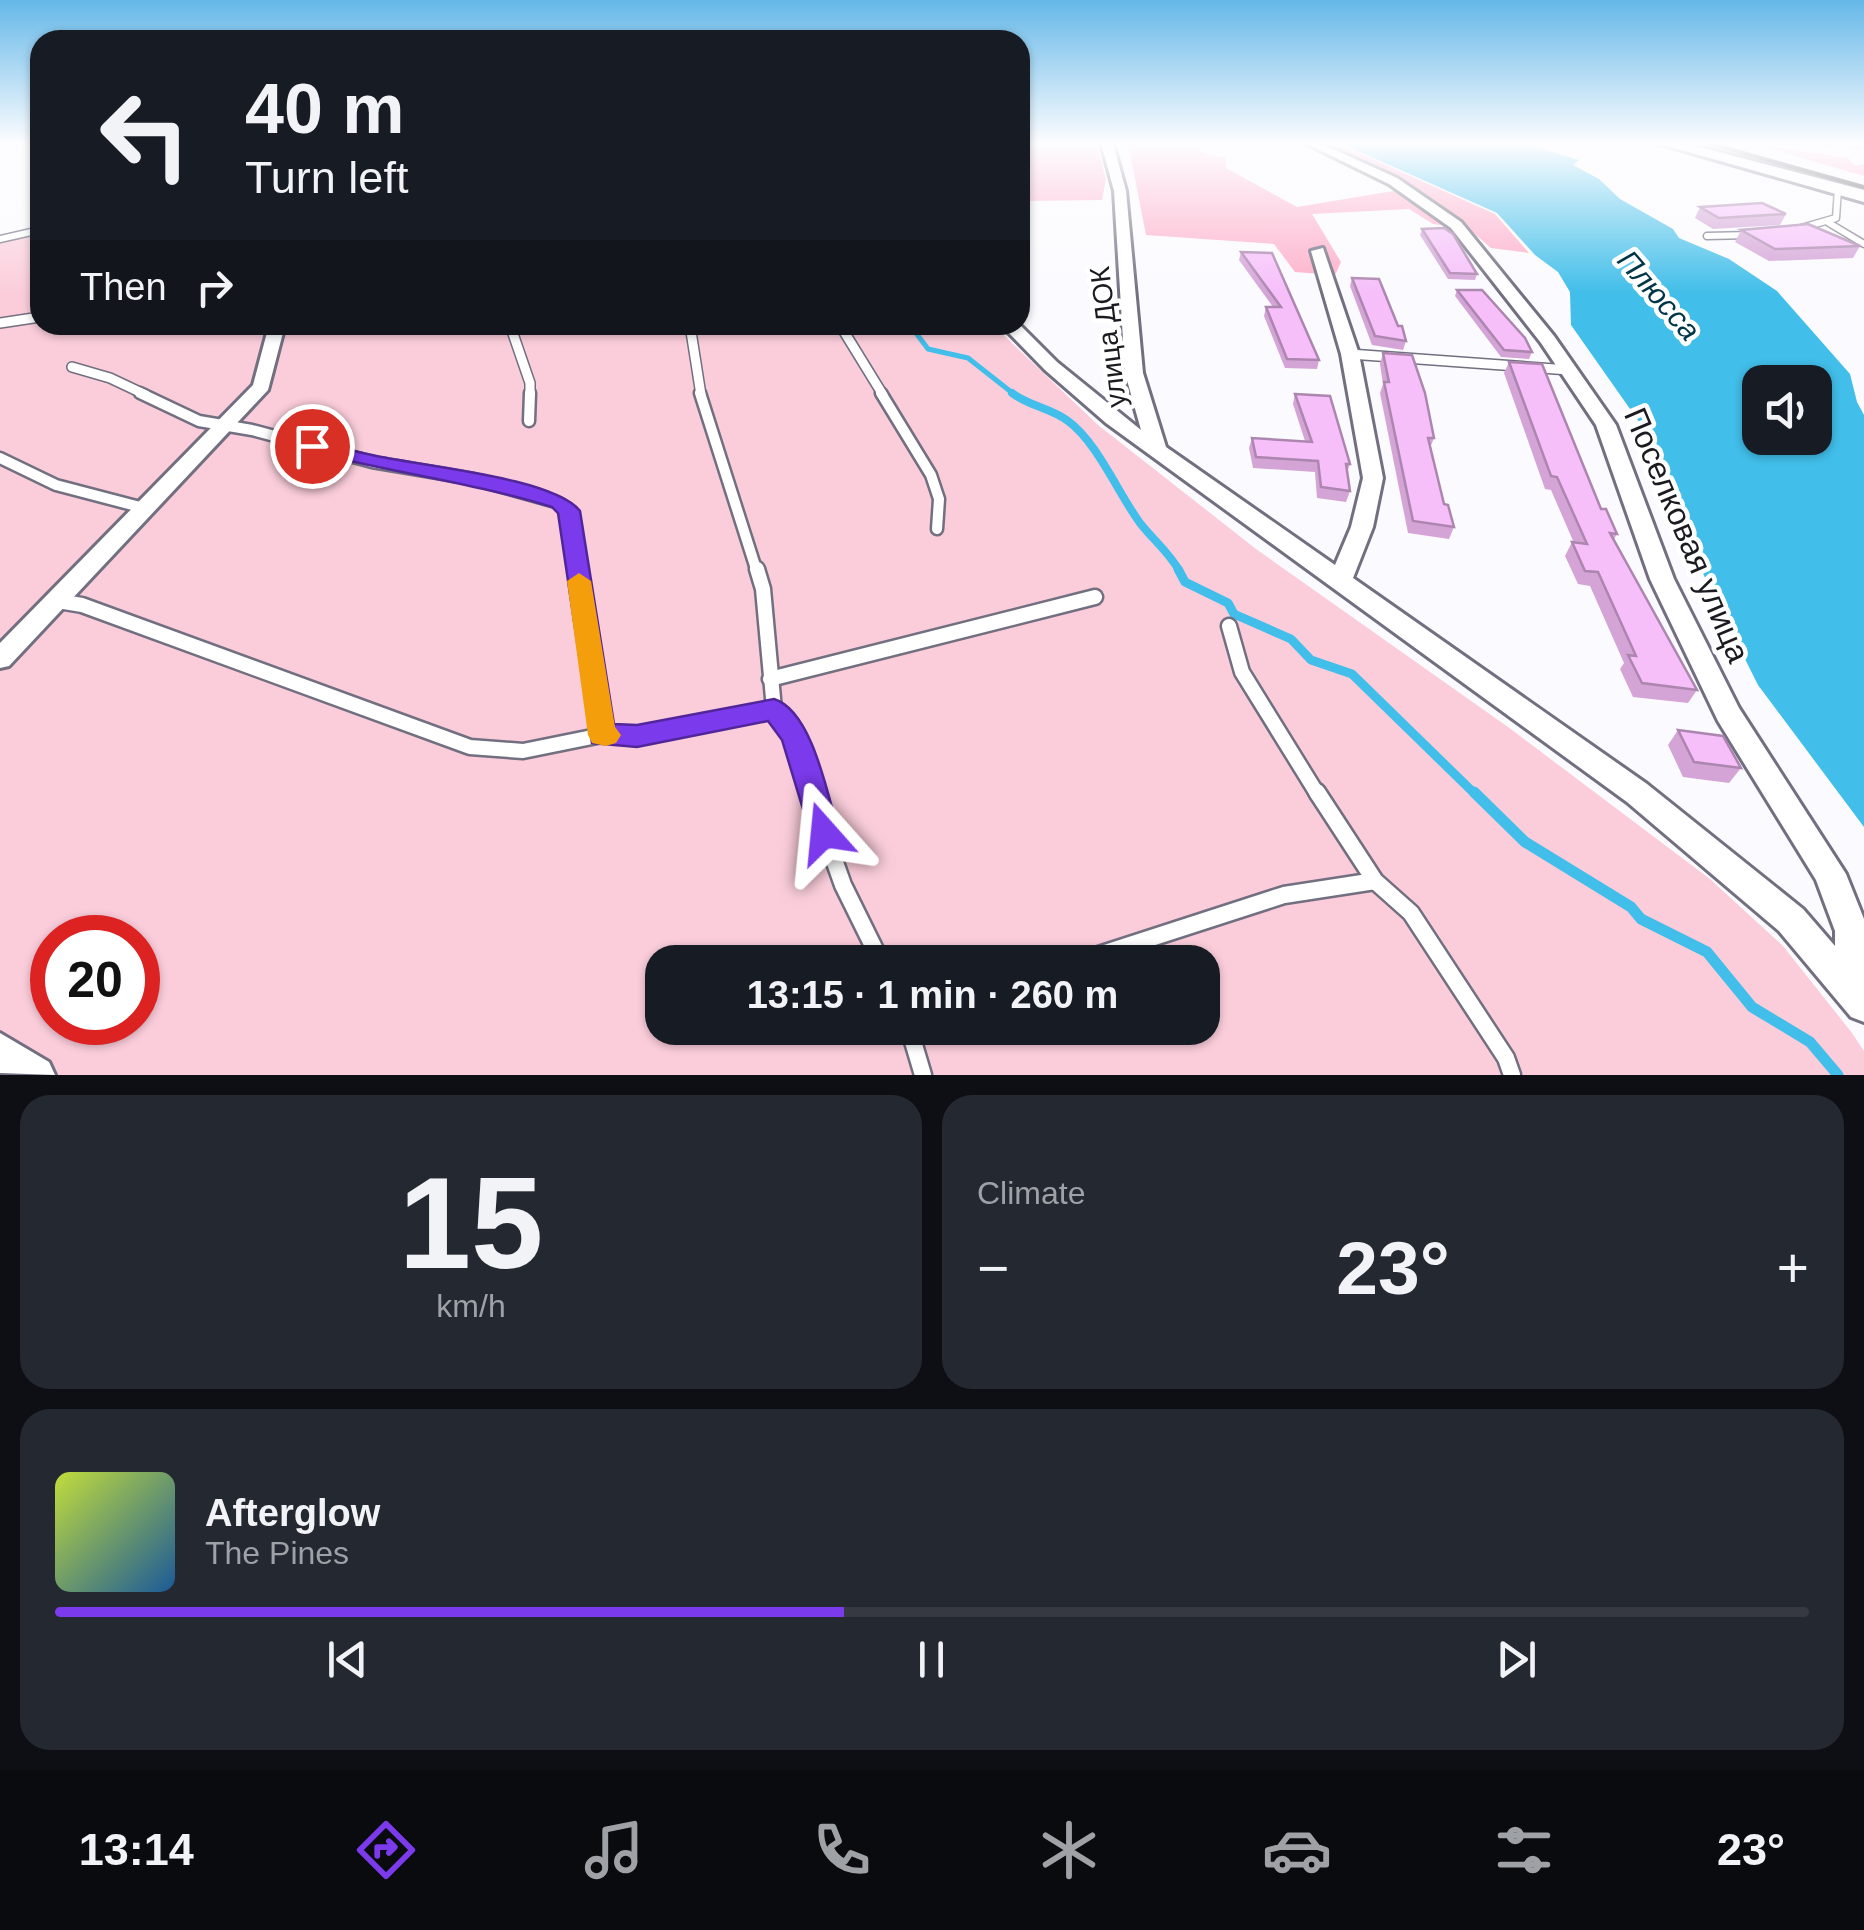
<!DOCTYPE html>
<html lang="en">
<head>
<meta charset="utf-8">
<style>
  body { margin:0; font-family:Arial,sans-serif; background:#242831; color:#f1f3f6; height:100vh; display:flex; flex-direction:column; font-size:38px; white-space:nowrap }
  * { box-sizing:border-box; margin:0 }
  p { font-size:32px; color:#9ea1a6 }
  .icon { flex:none; width:55px; height:55px; fill:none; stroke:currentColor; stroke-width:2; stroke-linecap:round; stroke-linejoin:round }
  .map { position:relative; height:1075px; overflow:hidden }
  .sheet { display:flex; flex-direction:column; gap:20px; padding:20px; background:#0d0f14; flex:1 }
  .sheet>* { flex:none }
  .guide { position:absolute; left:30px; top:30px; width:1000px; height:305px; border-radius:30px; box-shadow:0 2px 8px #0004; background:#171b24; color:#f1f3f6; overflow:hidden }
  .tools { position:absolute; left:1742px; top:365px; display:grid; gap:20px }
  .tools a { display:grid; place-items:center; width:90px; height:90px; border-radius:20px; background:#171b24; box-shadow:0 2px 8px #0004; font-size:50px }
  .speed { position:absolute; left:30px; top:915px; display:flex; gap:20px; font-size:50px; font-weight:700; text-align:center }
  .speed>* { display:grid; place-content:center; width:130px; height:130px; border-radius:50%; background:#171b24; box-shadow:0 2px 8px #0004; line-height:1 }
  .speed .limit { border:15px solid #d22; background:#fff; color:#111 }
  .pin { position:absolute; display:grid; place-items:center; width:85px; height:85px; color:#fff; margin:-42px; border:5px solid #fff; border-radius:50%; box-shadow:0 2px 10px #0007 }
  .me { position:absolute; width:110px; margin:-55px; rotate:342deg; stroke-linejoin:round; filter:drop-shadow(0 0 8px #0008) }
  .turn { display:flex; align-items:center; gap:35px; height:210px; padding:0 50px; font-size:45px }
  .turn .icon { width:130px; height:130px; stroke-width:2.5 }
  .turn b { display:block; font-size:70px; line-height:85px }
  .then { display:flex; align-items:center; height:95px; padding:0 50px; background:#0003; gap:20px; font-size:38px }
  .big { font-size:75px; font-weight:800; line-height:1.1 }
  .sheet .tile { flex:1; display:flex; flex-direction:column; justify-content:center; gap:15px; min-width:0; padding:0 35px; border-radius:30px; background:#242831 }
  .sheet .dial { align-items:center; gap:0 }
  .dial b { font-size:130px; line-height:1 }
  .song { display:flex; align-items:center; gap:30px }
  .cover { width:120px; height:120px; border-radius:15px; background:linear-gradient(135deg,hsl(70 70% 55%),hsl(210 70% 35%)) }
  .played { height:10px; border-radius:5px; background:linear-gradient(90deg,#7c3aed 45%,#363941 45%) }
  .keys { display:flex; justify-content:space-around; direction:ltr }
  .heat { display:flex; justify-content:space-between; align-items:center; font-size:55px; direction:ltr }
  .sheet .tiles { flex:1; display:grid; gap:20px; grid-template-columns:1fr 1fr }
  .tile:last-child { grid-column:span 2 }
  .trip { position:absolute; left:645px; top:945px; width:575px; height:100px; border-radius:30px; background:#171b24; box-shadow:0 2px 8px #0004; font-weight:800; line-height:100px; text-align:center }
  .dock { display:flex; height:160px; justify-content:space-around; align-items:center; background:#090b0e; color:#9ea1a6 }
  .dock .icon { width:70px; height:70px }
  .dock .selected { color:#7c3aed }
  .dock b { font-size:45px; color:#f1f3f6 }
  .map>svg:first-child { display:block }
  .green { fill:#fbcddb; fill-rule:evenodd }
  .forest { fill:#fdaec9 }
  .water { fill:#41bee9; fill-rule:evenodd }
  .lines { fill:none; stroke-linecap:round; stroke-linejoin:round }
  .stream-far3 { stroke:#41bee9; stroke-width:5 }
  .stream-far2 { stroke:#41bee9; stroke-width:8 }
  .stream-far1 { stroke:#41bee9; stroke-width:9 }
  .stream { stroke:#41bee9; stroke-width:11 }
  .service-far4-casing { stroke:#716f80; stroke-width:9 }
  .service-far3-casing { stroke:#716f80; stroke-width:12 }
  .service-far2-casing { stroke:#716f80; stroke-width:15 }
  .service-far1-casing { stroke:#716f80; stroke-width:19 }
  .service-casing { stroke:#716f80; stroke-width:21 }
  .minor-casing { stroke:#716f80; stroke-width:6 }
  .secondary-casing { stroke:#716f80; stroke-width:6 }
  .path { stroke:#a7a6ab; stroke-width:2.5; stroke-dasharray:6 2.5; stroke-linecap:butt }
  .service-far4 { stroke:#fff; stroke-width:6 }
  .service-far3 { stroke:#fff; stroke-width:9 }
  .service-far2 { stroke:#fff; stroke-width:10 }
  .service-far1 { stroke:#fff; stroke-width:14 }
  .service { stroke:#fff; stroke-width:16 }
  .minor { fill:#fff; fill-rule:evenodd }
  .secondary { fill:#fff; fill-rule:evenodd }
  .rail { stroke:#46454b; stroke-width:4 }
  .wall { fill:#d4a4d7 }
  .building { fill:#f6bffa; stroke:#ac86af; stroke-width:2.5 }
  .route { fill:#7c3aed; stroke:#51269a; stroke-width:2.5 }
  .slow { fill:#f59e0b }
  .labels { text-anchor:middle; dominant-baseline:central; stroke-width:9; stroke-linejoin:round; paint-order:stroke }
  .far-street-label { font-size:28px; fill:#1b1a20; stroke:#fff }
  .far-water-label { font-size:30px; font-style:italic; fill:#003648; stroke:#fff }
  .street-label { font-size:32px; fill:#1b1a20; stroke:#fff }
</style>
</head>
<body>
<div class="map">
<svg width="1864" height="1075" viewBox="0 0 1864 1075">
  <rect width="100%" height="100%" fill="#fbfafe"/>
  <!-- green -->
  <path class="green" d="M40 228V325H993L1098 425 1256 549 1508 727 1710 879 1783 946 1852 1033 1864 1051V1075H0V238ZM52 938H138V1022H52ZM662 962H1202V1028H662Z"/>
  <!-- forest -->
  <path class="forest" d="M1020 143H1096L1106 179 1102 200 1020 201Z
    M1128 143H1191L1208 155 1226 157V168L1297 207 1411 188 1330 145 1337 143 1495 214 1529 253 1491 248 1469 229 1433 224 1409 209 1312 214 1341 262 1335 275 1295 272 1274 244 1146 235Z
    M1751 143 1848 158 1855 166 1864 164V176Z"/>
  <!-- water -->
  <path class="water" d="M1340 143H1523L1579 160 1573 165 1599 179 1620 199 1673 229 1679 238 1729 259 1777 291 1850 374 1857 402 1864 415V827L1758 685 1708 585 1642 426 1571 325 1570 292 1558 272 1535 255 1497 213ZM1760 382H1815V438H1760Z"/>
  <g class="lines">
    <!-- stream-far3 -->
    <path class="stream-far3" d="M910 325 928 349 968 358 1015 395"/>
    <!-- stream-far2 -->
    <path class="stream-far2" d="M1012 393C1029 406 1051 408 1068 421 1097 442 1118 493 1140 523 1154 541 1169 552 1180 572"/>
    <!-- stream-far1 -->
    <path class="stream-far1" d="M1178 569 1185 582 1228 603 1234 614 1291 639 1311 660 1352 674 1476 795"/>
    <!-- stream -->
    <path class="stream" d="M1474 792 1525 842 1631 907 1641 919 1707 952 1752 1007 1810 1042 1838 1075"/>
    <!-- service-far4 casing -->
    <g class="service-far4-casing">
      <path id="service-far4" d="M1829 223 1864 244
        M1798 229 1836 218 1838 189
        M1707 236 1750 235
        M0 239 40 230"/>
    </g>
    <!-- service-far3 casing -->
    <g class="service-far3-casing">
      <path id="service-far3" d="M0 323 40 317
        M510 325 530 383V395
        M690 325 701 395
        M840 325 883 395
        M1350 354 1569 370
        M72 367 110 378 146 395"/>
    </g>
    <!-- service-far2 casing -->
    <g class="service-far2-casing">
      <path id="service-far2" d="M140 393 199 421 252 430 372 462 473 479 559 503 568 511 577 572
        M700 393 757 572
        M881 393 931 475 939 499 937 529
        M529 421 530 393
        M0 458 56 485 144 508"/>
    </g>
    <!-- service-far1 casing -->
    <g class="service-far1-casing">
      <path id="service-far1" d="M577 569 602 735
        M757 569 763 589 774 709 795 736 811 795
        M58 601 82 605 470 747 523 751 602 735 637 736 774 709
        M1229 626 1242 672 1318 795
        M770 679 1095 597"/>
    </g>
    <!-- service casing -->
    <g class="service-casing">
      <path id="service" d="M810 792 843 885 881 962
        M1317 792 1375 881 1411 913 1506 1058 1512 1075
        M1077 962 1284 895 1375 881
        M909 1028 923 1075"/>
    </g>
    <!-- minor casing -->
    <g class="minor-casing">
      <path id="minor" d="M1101 143H1113L1126 191 1143 373 1166 447 1335 565 1351 527 1363 478 1341 354 1311 251 1323 248 1359 354 1383 478 1373 527 1353 578 1647 784 1803 909 1835 946V931L1816 880 1718 721 1650 579 1596 425 1541 343 1451 228 1389 184 1305 143H1320L1397 178 1461 222 1554 336 1616 425 1674 579 1739 708 1846 874 1864 919V1022L1851 1017 1779 931 1627 802 1106 423 1045 370 1005 329 1003 325H1020L1057 362 1141 430 1125 373 1114 191Z
        M269 325H285L268 390 9 666 0 668V643L253 385Z
        M0 1033 49 1062 55 1075 0 1073Z"/>
    </g>
    <!-- secondary casing -->
    <g class="secondary-casing">
      <path id="secondary" d="M1657 143H1684L1864 190V202Z"/>
    </g>
    <!-- path -->
    <path class="path" d="M1779 143 1864 148"/>
    <!-- service-far4 -->
    <use href="#service-far4" class="service-far4"/>
    <!-- service-far3 -->
    <use href="#service-far3" class="service-far3"/>
    <!-- service-far2 -->
    <use href="#service-far2" class="service-far2"/>
    <!-- service-far1 -->
    <use href="#service-far1" class="service-far1"/>
    <!-- service -->
    <use href="#service" class="service"/>
    <!-- minor -->
    <use href="#minor" class="minor"/>
    <!-- secondary -->
    <use href="#secondary" class="secondary"/>
    <!-- rail -->
    <path class="rail" d="M1708 143 1864 187"/>
  </g>
  <!-- wall -->
  <path class="wall" d="M1700 207 1786 214 1780 225 1713 229 1695 218Z
    M1422 229 1477 274 1475 280 1448 279 1420 235Z
    M1741 230 1860 246 1853 258 1769 261 1735 242Z
    M1241 252 1319 360 1317 369 1285 368 1264 316 1266 307H1273L1239 260Z
    M1352 278 1398 326 1406 341 1403 350 1372 345 1350 286Z
    M1457 290 1532 352 1529 359 1501 357 1455 296Z
    M1383 353 1434 438 1430 448 1444 504 1454 527 1449 539 1408 533 1380 393 1383 384 1380 364Z
    M1509 362 1617 534 1614 539 1697 690 1688 703 1633 697 1620 669 1624 663 1590 586 1578 584 1565 556 1572 542 1574 543 1551 490 1545 489 1504 373Z
    M1295 394 1350 464 1347 472 1350 491 1346 502 1317 498 1315 472 1253 468 1249 448 1252 438 1305 441 1293 404Z
    M1678 730 1741 768 1729 783 1683 777 1668 745Z"/>
  <!-- building -->
  <path class="building" d="M1762 203 1786 214 1719 218 1700 207Z
    M1808 224 1860 246 1775 249 1741 230Z
    M1444 228 1453 234 1477 274 1450 273 1422 229Z
    M1241 252 1272 253 1319 360 1287 359 1266 307H1281Z
    M1352 278 1379 279 1398 326H1402L1406 341 1375 336Z
    M1457 290H1482L1525 338 1532 352 1504 350Z
    M1383 353 1412 355 1425 393 1434 438H1428L1444 504 1448 505 1454 527 1413 521 1384 382H1389Z
    M1509 362 1542 364 1601 509H1606L1617 534 1610 533 1697 690 1642 683 1628 655 1636 656 1598 572 1585 571 1572 542 1587 544 1557 477 1551 476Z
    M1295 394 1330 396 1350 464H1346L1350 491 1321 487 1318 461 1256 457 1252 438 1312 442Z
    M1678 730 1723 736 1741 768 1694 762Z"/>
  <!-- sky -->
  <linearGradient id="sky" x2="0" y2="1"><stop stop-color="#65b8e8"/><stop offset="0.49" stop-color="#fdfdff"/><stop offset="1" stop-color="#fdfdff" stop-opacity="0"/></linearGradient>
  <rect width="1864" height="293" fill="url(#sky)"/>
  <!-- route -->
  <path class="route" d="M312 440C332 445 352 451 372 455 418 466 553 477 580 511L614 724 637 725 774 699C813 711 828 798 839 833L834 842 824 846 813 842 782 740 768 721 637 747 592 743 558 513 552 507C471 482 387 472 305 450L302 446Z"/>
  <!-- slow -->
  <path class="slow" d="M579 573 591 581 615 727 621 735 616 743 606 746 592 743 588 735 567 581Z"/>
  <g class="labels">
    <!-- far-street labels -->
    <g class="far-street-label">
      <text transform="translate(1108 337) rotate(-97)">улица ДОК</text>
    </g>
    <!-- far-water labels -->
    <g class="far-water-label">
      <text transform="translate(1659 295) rotate(49)">Плюсса</text>
    </g>
    <!-- street labels -->
    <g class="street-label">
      <text transform="translate(1687 535) rotate(67)">Поселковая улица</text>
    </g>
  </g>
</svg>
<div class="tools">
<a><svg class="icon" aria-label="sound" viewBox="0 0 24 24"><path d="M4 9h4l5-4v14l-5-4H4zM17 9q2 3 0 6"/></svg></a>
</div>
<div class="speed"><div class="limit">20</div></div>
<div class="pin" style="left:312px;top:446px;background:#d93025"><svg class="icon" aria-label="arrive" viewBox="0 0 24 24"><path d="M6 21V4h12l-3 4 3 4H6"/></svg></div>
<svg class="me" style="left:824px;top:833px" viewBox="-20 -20 40 40"><path d="M0-17L14 15 0 8-14 15z" fill="#7c3aed" stroke="#fff" stroke-width="4"/></svg>
<div class="trip">13:15 · 1 min · 260 m</div>
<div class="guide">
<div class="turn"><svg class="icon" aria-label="left" viewBox="0 0 24 24"><path d="M17 20v-9H6M10 6l-5 5 5 5"/></svg><div><b>40 m</b>Turn left</div></div>
<div class="then">Then<svg class="icon" aria-label="right" viewBox="0 0 24 24"><path d="M7 20v-9h11M14 6l5 5-5 5"/></svg></div>
</div>
</div>
<section class="sheet">
<div class="tiles">
<div class="tile dial"><b>15</b><p>km/h</p></div>
<div class="tile"><p>Climate</p>
<div class="heat"><a>−</a><b class="big">23°</b><a>+</a></div>
</div>
<div class="tile">
<div class="song"><i class="cover"></i><div><b>Afterglow</b><p>The Pines</p></div></div>
<div class="played"></div>
<div class="keys"><svg class="icon" aria-label="previous" viewBox="0 0 24 24"><path d="M18 5L8 12l10 7zM5 5v14"/></svg><svg class="icon" aria-label="pause" viewBox="0 0 24 24"><path d="M8 5v14M16 5v14"/></svg><svg class="icon" aria-label="next" viewBox="0 0 24 24"><path d="M6 5l10 7-10 7zM19 5v14"/></svg></div>
</div>
</div>
</section>
<nav class="dock">
<b>13:14</b>
<svg class="icon selected" aria-label="directions" viewBox="0 0 24 24"><path d="M12 3l9 9-9 9-9-9zM9 14v-3h6M13 9l2 2-2 2"/></svg>
<svg class="icon" aria-label="music" viewBox="0 0 24 24"><path d="M9 18V5l10-2v13"/><circle cx="6" cy="18" r="3"/><circle cx="16" cy="16" r="3"/></svg>
<svg class="icon" aria-label="phone" viewBox="0 0 24 24"><path d="M5 4h4l2 5-3 2q2 4 5 5l2-3 5 2v4C11 20 4 13 5 4z"/></svg>
<svg class="icon" aria-label="climate" viewBox="0 0 24 24"><path d="M12 3v18M4 7l16 10M4 17L20 7"/></svg>
<svg class="icon" aria-label="car" viewBox="0 0 24 24"><path d="M5 17H2v-5l4-1 3-4h7l3 4 3 1v5h-3M9 17h6M6 11h13"/><circle cx="7" cy="17" r="2"/><circle cx="17" cy="17" r="2"/></svg>
<svg class="icon" aria-label="filters" viewBox="0 0 24 24"><path d="M4 7h16M4 17h16"/><circle cx="9" cy="7" r="2"/><circle cx="15" cy="17" r="2"/></svg>
<b>23°</b>
</nav>
</body>
</html>
